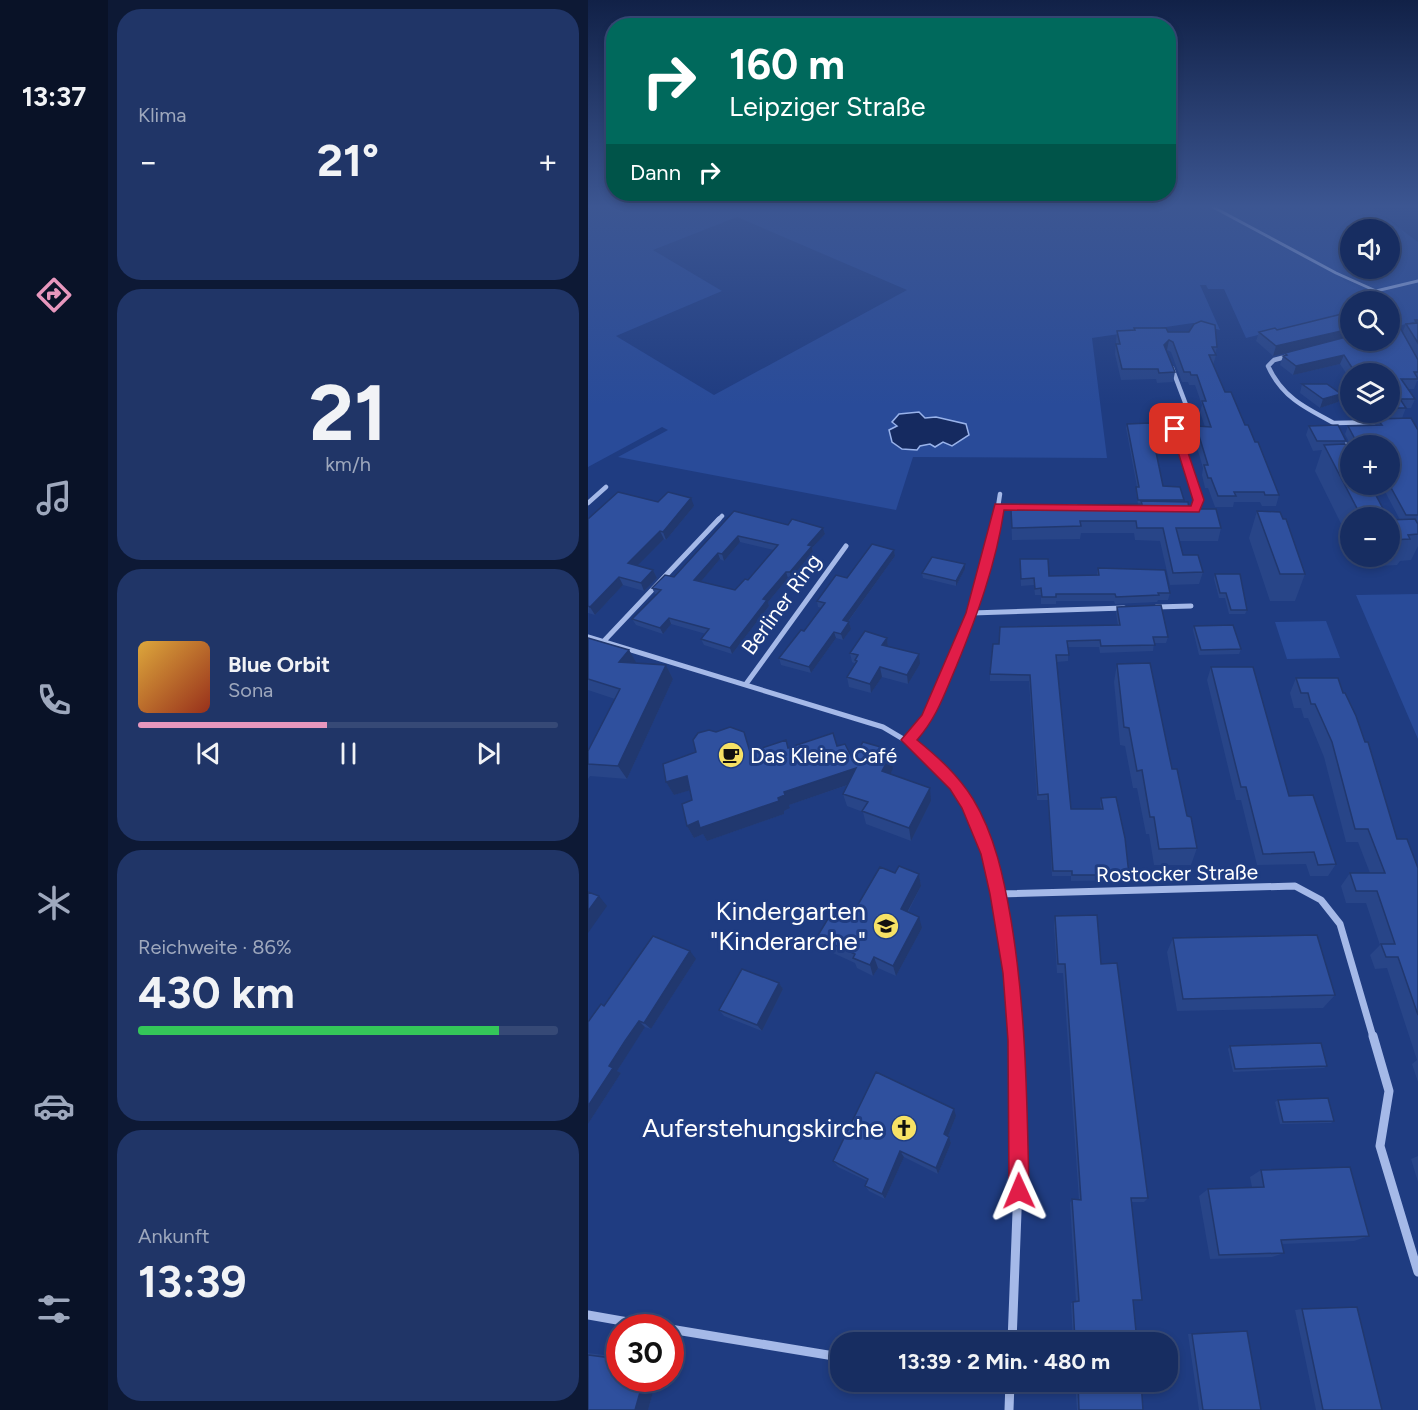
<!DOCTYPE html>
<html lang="de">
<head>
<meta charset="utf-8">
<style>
  body { margin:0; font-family:Figtree,sans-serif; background:#203567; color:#f1f3f6; height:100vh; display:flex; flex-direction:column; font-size:22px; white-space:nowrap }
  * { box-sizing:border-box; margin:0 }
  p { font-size:20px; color:#9ea8bd }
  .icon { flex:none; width:33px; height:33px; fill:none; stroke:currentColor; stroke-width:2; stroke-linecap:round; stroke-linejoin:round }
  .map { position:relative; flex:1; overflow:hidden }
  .panel { display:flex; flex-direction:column; gap:9px; padding:9px; background:#0d1935; width:480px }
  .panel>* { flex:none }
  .banner { position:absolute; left:18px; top:18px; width:570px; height:183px; border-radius:24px; box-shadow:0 3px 9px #0003,0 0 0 2px #364976; background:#00695c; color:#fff; overflow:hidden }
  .buttons { position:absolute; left:752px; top:219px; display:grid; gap:12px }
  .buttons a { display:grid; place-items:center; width:60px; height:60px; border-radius:50%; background:#172d61; box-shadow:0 3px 9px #0003,0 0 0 2px #364976; font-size:30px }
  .speed { position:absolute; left:18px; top:1314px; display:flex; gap:12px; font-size:30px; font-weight:700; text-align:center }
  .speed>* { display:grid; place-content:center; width:78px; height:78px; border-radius:50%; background:#172d61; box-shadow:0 3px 9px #0003,0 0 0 2px #364976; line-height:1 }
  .speed .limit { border:9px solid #d22; background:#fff; color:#111 }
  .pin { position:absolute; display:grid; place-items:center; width:51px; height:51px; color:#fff; margin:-26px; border-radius:12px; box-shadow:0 3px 9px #0006 }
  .me { position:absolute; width:66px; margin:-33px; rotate:359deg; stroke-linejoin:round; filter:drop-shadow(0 0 4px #0008) }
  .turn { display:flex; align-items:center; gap:21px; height:126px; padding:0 24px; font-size:27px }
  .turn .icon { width:78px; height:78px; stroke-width:2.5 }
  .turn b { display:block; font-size:42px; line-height:51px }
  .then { display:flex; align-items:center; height:57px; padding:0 24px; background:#0003; gap:12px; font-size:22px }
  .big { font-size:45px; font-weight:700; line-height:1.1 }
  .panel .tile { flex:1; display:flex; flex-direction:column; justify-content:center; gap:9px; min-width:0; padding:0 21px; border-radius:24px; background:#203567 }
  .panel .dial { align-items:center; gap:0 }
  .dial b { font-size:78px; line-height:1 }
  .song { display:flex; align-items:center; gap:18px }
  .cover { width:72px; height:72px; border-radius:9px; background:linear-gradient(135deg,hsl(40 70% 55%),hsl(10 70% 35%)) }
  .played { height:6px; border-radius:3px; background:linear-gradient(90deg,#e797bd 45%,#364976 45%) }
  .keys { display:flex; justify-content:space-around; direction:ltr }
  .heat { display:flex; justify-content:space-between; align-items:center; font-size:33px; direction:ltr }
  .charge { height:9px; border-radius:4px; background:linear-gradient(90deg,#34c759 86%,#364976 0) }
  .trip { position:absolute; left:242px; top:1332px; width:348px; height:60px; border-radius:24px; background:#172d61; box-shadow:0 3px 9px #0003,0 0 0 2px #364976; font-weight:700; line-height:60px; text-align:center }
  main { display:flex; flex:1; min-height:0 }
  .tabs { display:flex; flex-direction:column; width:108px; justify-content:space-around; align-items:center; background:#091227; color:#9ea8bd }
  .tabs .icon { width:42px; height:42px }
  .tabs .selected { color:#e797bd }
  .tabs b { font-size:27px; color:#f1f3f6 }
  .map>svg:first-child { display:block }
  .green { fill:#294b99; fill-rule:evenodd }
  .water { fill:#152a60; stroke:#98b2ea; stroke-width:1.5 }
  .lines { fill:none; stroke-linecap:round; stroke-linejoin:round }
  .minor-far4 { stroke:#a5b9e8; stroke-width:3 }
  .minor-far3 { stroke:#a5b9e8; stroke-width:4.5 }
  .minor-far2 { stroke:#a5b9e8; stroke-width:5 }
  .minor-far1 { stroke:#a5b9e8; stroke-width:7 }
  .minor { stroke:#a5b9e8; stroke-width:9 }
  .wall { fill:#284588; fill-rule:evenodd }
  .shaded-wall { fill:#21386f }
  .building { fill:#2f509e; stroke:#21386f; stroke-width:1.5; fill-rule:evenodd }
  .route { fill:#e11d48; stroke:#92132f; stroke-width:1.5 }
  .labels { text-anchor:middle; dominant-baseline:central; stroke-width:6; stroke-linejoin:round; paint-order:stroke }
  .street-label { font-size:21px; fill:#fff; stroke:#1f3c81 }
  .poi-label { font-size:21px; fill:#fff; stroke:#1f3c81; text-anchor:start }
  .near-poi-label { font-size:26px; fill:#fff; stroke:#1f3c81; text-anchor:end }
</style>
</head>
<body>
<main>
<nav class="tabs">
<b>13:37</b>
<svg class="icon selected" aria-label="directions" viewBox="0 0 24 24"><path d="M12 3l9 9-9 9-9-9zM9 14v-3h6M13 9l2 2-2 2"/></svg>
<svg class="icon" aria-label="music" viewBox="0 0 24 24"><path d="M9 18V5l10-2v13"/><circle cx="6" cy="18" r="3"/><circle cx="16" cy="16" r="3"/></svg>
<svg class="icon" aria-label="phone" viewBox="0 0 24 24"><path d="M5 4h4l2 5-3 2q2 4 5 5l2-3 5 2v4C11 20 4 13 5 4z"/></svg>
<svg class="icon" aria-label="climate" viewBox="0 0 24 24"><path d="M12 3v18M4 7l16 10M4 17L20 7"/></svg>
<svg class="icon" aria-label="car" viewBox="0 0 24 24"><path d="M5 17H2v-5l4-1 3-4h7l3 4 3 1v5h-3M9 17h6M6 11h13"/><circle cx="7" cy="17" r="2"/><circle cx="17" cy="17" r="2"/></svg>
<svg class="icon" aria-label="filters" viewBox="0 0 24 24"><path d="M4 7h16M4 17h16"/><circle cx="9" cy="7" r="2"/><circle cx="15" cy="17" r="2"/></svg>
</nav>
<section class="panel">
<div class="tile"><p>Klima</p>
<div class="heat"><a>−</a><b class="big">21°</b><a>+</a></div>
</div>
<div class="tile dial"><b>21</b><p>km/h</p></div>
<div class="tile">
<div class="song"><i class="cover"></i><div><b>Blue Orbit</b><p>Sona</p></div></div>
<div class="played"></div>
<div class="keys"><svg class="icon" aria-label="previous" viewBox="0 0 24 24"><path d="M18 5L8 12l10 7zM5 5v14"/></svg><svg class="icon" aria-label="pause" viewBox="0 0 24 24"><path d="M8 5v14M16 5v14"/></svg><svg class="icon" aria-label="next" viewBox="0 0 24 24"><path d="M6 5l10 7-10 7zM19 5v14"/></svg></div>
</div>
<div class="tile"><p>Reichweite · 86%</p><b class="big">430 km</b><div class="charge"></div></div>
<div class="tile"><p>Ankunft</p><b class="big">13:39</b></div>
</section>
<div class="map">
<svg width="830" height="1410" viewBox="0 0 830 1410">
  <rect width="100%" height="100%" fill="#1f3c81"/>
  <!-- green -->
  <path class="green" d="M0 207H783L830 242V321L806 327 801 325V302H762V312L658 338 636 289H620L618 285H612L632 330 605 323 504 338 519 458 325 457 308 510 30 457 80 430 74 427 0 467ZM149 217 319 290 126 395 28 336 134 291 65 250ZM762 230H801V268H762ZM348 417 364 445 355 442 314 449 304 442 301 430Z
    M830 594V739L768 595Z
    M738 621 752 658 699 659 687 622Z"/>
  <!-- water -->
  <path class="water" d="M331 412 337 418 348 417 378 424 381 435 364 446 355 442 347 447 342 444 332 446 329 450 314 449 304 442 301 430 309 426 304 422 311 414Z"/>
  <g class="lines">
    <!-- minor-far4 -->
    <path class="minor-far4" d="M625 207 748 273 788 291 830 281"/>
    <!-- minor-far3 -->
    <path class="minor-far3" d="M701 356 686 360 680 366C694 397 717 408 746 423
      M584 368 603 418 587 429 610 500 607 510 601 509
      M747 425 746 423 793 422
      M754 439 762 454
      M0 503 18 487
      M411 506 498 507
      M130 520 134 516
      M408 520 412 494"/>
    <!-- minor-far2 -->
    <path class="minor-far2" d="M568 607 603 606
      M384 613 536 608
      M0 637 295 727 327 746
      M15 642 131 519
      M158 684 258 546
      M320 740 339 719 384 613 409 519"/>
    <!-- minor-far1 -->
    <path class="minor-far1" d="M324 745C347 761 367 781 381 805 415 864 425 969 428 1037
      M410 894 707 886 733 900 752 924 785 1037"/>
    <!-- minor -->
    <path class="minor" d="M785 1036 801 1091 792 1146 830 1272
      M0 1315 74 1328
      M82 1329 252 1357
      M424 1342 430 1186 428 1036
      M421 1410 422 1382"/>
  </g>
  <!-- wall -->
  <path class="wall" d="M827 320H830V359L816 335 830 360V381H829L826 389H820L827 399 823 408H818L814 418H781L777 412H801V374H762V379L752 364 705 375 692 365 695 356H696L697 353 713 349 685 356 668 341 671 332 689 330 762 340 804 328 814 333 818 324 825 323Z
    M546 328 580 332 629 347 627 354 628 355 625 365 637 392 657 425 691 495 688 506H674L672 502H646L645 507H627L620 488H617L614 475 615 468 606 437 608 426 617 427 612 412 614 405 607 385H601L600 382H594L583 352 579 350H578L587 372 585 382 569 383 568 379 533 380 527 354 529 331 546 330Z
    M714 384 750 402 732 408 712 393Z
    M789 419 830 430V546L823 560 812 561 809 565 774 567 769 556H801V520H812L793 484H801V446H763L757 434 760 426 787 425Z
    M539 424 575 486 596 500 595 502 601 509 633 528 630 541H591L595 555 615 572 611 584 582 585 572 541 547 540 546 533H493L492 539 424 540 423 510 490 509V505L550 504 548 492 549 487 538 428Z
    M721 426 758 441 757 445 762 484 800 518H762V542L727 471 734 450 725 451 718 435Z
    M70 502 106 506 78 540 76 539 49 565 65 570 69 578 56 591 35 585 7 615 0 613V519Z
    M146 511 200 525 235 528 237 534 224 548 225 552 203 578H200L180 602 181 606 144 654 116 645 113 639 118 634 83 624 75 634 48 625 44 619 69 594H67L64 588 86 577ZM152 542 186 550 160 580 147 590 113 581 132 559 136 561Z
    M669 511 717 574 707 601H682L661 538Z
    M306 550 307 556 260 622H261L263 629 255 640 248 638 223 673 193 665 191 658 216 631 234 608 230 607 229 601 259 578Z
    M377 564V569L368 586 335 578 334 573Z
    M432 566 461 576 509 575 510 568 582 593 580 600H570L569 602 527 604 526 601H468V604H453V595H447L446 585 433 586Z
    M627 574 659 610 657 614H641L637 598H631L626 579Z
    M529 607 580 637 578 643H566L565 651 512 653 511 647H480V661L469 662 483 809H513L512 804 513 798 541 875 540 880 483 881V876H464L460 800H449L441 681H402V674L411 644 530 625 528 613Z
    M606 626 653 649 651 654 611 655 605 630Z
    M0 638 41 650 48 663 78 665 85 679 39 779 2 776 0 779V751L27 699 0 690Z
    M299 638 300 647 332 664 320 684 294 677 283 693 261 687 259 677 268 664 264 662 262 653Z
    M529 664 584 769 609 848 603 865H566L561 834H558L549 788H545L537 746 532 745 526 682Z
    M623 667 701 796 748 864 740 876H722L718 864 669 865 653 800H648L619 680Z
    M708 678H750L809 839 830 868V1082L824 1064 829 1060 799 968 787 969 782 955 792 945 778 903H758L753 886 762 873H782L770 842H758L736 757 720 718H716L713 708H706L702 693Z
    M128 732 163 751 200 748 249 746 265 760 296 748 297 755 305 769 302 774 343 801 323 841 278 824 275 812 259 806 255 794 260 785 201 805 202 808 196 811V814L119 841 115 834 106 838 99 826 104 800 102 790 86 795 78 782Z
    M307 873 331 874 333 886 320 912 334 928 308 976 290 968 285 976 269 968 267 963 234 948 229 937 261 920Z
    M467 916 513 964 560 1198 556 1202H543L554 1300 545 1301 549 1342H485L483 1303 488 1302 482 1203 484 1199 491 1200 475 973H469L466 926Z
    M585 938 747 995 735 1008 589 1011 579 952Z
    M108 959 63 1029 57 1027 44 1047 29 1071 33 1073 0 1124 16 1006Z
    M191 983 195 989 174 1031 136 1016 131 1010Z
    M642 1046 739 1066 736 1068 645 1072 640 1049Z
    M690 1100 746 1121 743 1123 692 1124 687 1102Z
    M368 1116 360 1136 361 1137 363 1143 350 1174 316 1157 297 1199 281 1191 277 1186 279 1181 250 1167 245 1161Z
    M830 1156V1182L823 1159Z
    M673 1170 781 1236 766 1241 694 1244 696 1253 684 1257 622 1259 611 1196 620 1189 664 1187 662 1177Z
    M714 1309 794 1410H728L707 1310Z
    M659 1331 673 1410H611L600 1334Z
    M0 1353 32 1357V1378H69L60 1410H0Z
    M487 1382H553L555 1410H489Z"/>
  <!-- shaded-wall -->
  <path class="shaded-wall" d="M762 329V338L685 356 688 346Z
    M581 340 579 350 575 355 576 345Z
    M756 355 752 364 705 375 708 366Z
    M753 394 750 402 732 408 735 399Z
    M103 498 106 506 78 540 75 532Z
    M235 528 237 534 224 548 225 552 203 578 202 572 220 545Z
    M72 531 76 539 44 571 40 563Z
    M150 536 152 542 136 561 134 554Z
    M306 550 307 556 256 627 255 620Z
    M130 553 132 559 109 586 106 580Z
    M377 564V569L368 586V581Z
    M65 570 69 578 56 591 53 583Z
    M198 572 200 578 180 602 181 606 144 654 142 648 175 599Z
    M31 577 35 585 7 615 2 607Z
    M81 618 83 624 75 634 72 628Z
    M261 622 263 629 255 640 253 634Z
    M246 632 248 638 223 673 221 667Z
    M299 638 300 647 294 645Z
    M41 650 49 664 31 662Z
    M331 654 332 664 320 684 319 675Z
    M78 665 85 679 39 779 30 766Z
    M292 667 294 677 283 693 282 684Z
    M302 756 305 769 297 784 294 771Z
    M268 768 271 781 201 805 202 808 196 811V814L119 841 115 834 106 838 99 826 110 821 190 798 196 792Z
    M99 776 106 789 86 795 78 782Z
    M342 788 343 801 323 841 321 828Z
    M331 874 333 886 315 920 313 909Z
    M11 896 19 906 0 933V911Z
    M331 917 334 928 308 976 305 966Z
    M102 951 108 959 63 1029 56 1023Z
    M286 957 290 968 285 976 282 965Z
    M191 983 195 989 174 1031 169 1025Z
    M51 1021 57 1027 29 1071 33 1073 0 1124V1106L21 1066Z
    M366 1109 368 1116 358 1141 356 1134Z
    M361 1137 363 1143 350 1174 348 1168Z
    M312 1151 316 1157 297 1199 294 1194Z
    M56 1378H69L60 1410H47Z"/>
  <!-- building -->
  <path class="building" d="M762 312V329L688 346 671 332 687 328 689 330Z
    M827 320H830V343L818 324 829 323Z
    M613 321 627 325 629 347H624L628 355H621L637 392H643L657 425H660L667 442H670L691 495H677L676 492H646L648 496H630L623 478H620L616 465H620L608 426 623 427 614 401H618L609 375H603L602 372H596L585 342 581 340 576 345 587 372 571 373 570 369H534L528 344H532L529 331 547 330 546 328H578L580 332H601L606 324Z
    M801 324 804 328 811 326 830 360V372H826L830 379H813L827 399H812L818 408H801V374H768L756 355 708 366 695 356 699 355 697 353 762 336V340H801Z
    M714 384H739L753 394 735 399Z
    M823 418 830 430V515H818L801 484V446H777L775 441H768L760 426 794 425 789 419Z
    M562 423 575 486 592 487 596 500H550L548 487H551L539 424Z
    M750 425 758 441H729L721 426Z
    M757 444 762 455V484H777L779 488H784L800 518H774L736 445Z
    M30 492 70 502 80 492 103 498 75 532 72 531 40 563 65 570 53 583 31 577 2 607 0 606V519Z
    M553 501 600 502 601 509H628L633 528H588L595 555H610L615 572 585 573 575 528H549L548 521H492L493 526 424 528 423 510 491 509 490 505 554 504Z
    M146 511 200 525 204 519 235 528 220 545 224 546 202 572H198L175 599 179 600 142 648 113 639 121 629 81 618 72 628 44 619 73 590 64 588 77 575 86 577ZM150 536 190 545 160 580 157 579 147 590 106 580 130 553 134 554Z
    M669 511 692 512 695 519H698L717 574H692Z
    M827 519 830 524V534L820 535 822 539 801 540V520Z
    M284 544 306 550 255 620 261 622 253 634 246 632 221 667 191 658 213 630 216 631 237 603 229 601 248 575 259 578Z
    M344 557 377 564 368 581 334 573Z
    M432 559H460L461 576 511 575 510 568 577 570 582 593H570L571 595 528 597 527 594H468V597H454L453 588 447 589 446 578 433 579Z
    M627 574H652L659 610H643L638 593H632Z
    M573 605 580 637H565L567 645 513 646 512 640 479 641 481 655H468L483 809H515L513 798 528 797 537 838 541 875H484V871H465L460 794 450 795 442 675 402 674 405 644H411L412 627 532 625 529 607Z
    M645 625 653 649 613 650 606 626Z
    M277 631 299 638 294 645 331 654 319 675 292 667 282 684 259 677 269 661 267 660 270 655 262 653Z
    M0 638 41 650 31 662 78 665 30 766 0 764V751L32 689 0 679Z
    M562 663 584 769H589L599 816 603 817 609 848 571 849 566 817H562L554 770 549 771 541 728 536 727 529 664Z
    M623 667H665L701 796 725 795 748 864 730 865 726 852 675 854 658 787H653Z
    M708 678H750L755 693H757L768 716 777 742H780L809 839H819L830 868V1015L810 957H798L793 944H807L789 891H768L762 873H797L780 829H767L744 742 727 704H723L720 693H713Z
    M142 727 156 732 162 752 198 740 200 748 245 733 249 746 257 744 265 760 275 742 296 748 292 753 302 756 294 771 342 788 321 828 274 811 280 802 255 794 268 768 196 792 197 795 190 798 191 801 112 828 110 821 99 826 94 804 104 800 99 776 78 782 75 764 108 752 105 740 110 733 121 730 128 732Z
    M311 866 331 874 313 909 331 917 305 966 286 957 282 965 265 958 267 954 229 937 244 912 261 920 292 867 307 873Z
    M0 892 11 896 0 911Z
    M509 915 513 964 529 963 560 1198H543L554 1300H545L549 1342H487L485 1302 491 1301 484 1199 493 1200 477 964H470L467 916Z
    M729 935 747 995 595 999 585 938Z
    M65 936 102 951 56 1023 51 1021 37 1041 21 1066 25 1068 0 1106V1022L13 1004 16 1006Z
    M154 969 191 983 169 1025 131 1010Z
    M733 1043 739 1066 647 1069 642 1046Z
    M288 1072 366 1109 356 1134 361 1137 348 1168 312 1151 294 1194 277 1186 280 1179 245 1161Z
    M740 1098 746 1121 695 1122 690 1100Z
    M762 1167 781 1236 693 1240 696 1253 631 1255 620 1189 676 1187 673 1170Z
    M769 1307 794 1410H735L714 1309Z
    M659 1331 673 1410H615L604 1334Z
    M0 1355 32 1359V1378H56L47 1410H0Z
    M490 1382H553L555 1410H491Z"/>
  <!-- sky -->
  <linearGradient id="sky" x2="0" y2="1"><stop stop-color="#112147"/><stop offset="0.51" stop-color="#3c5692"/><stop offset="1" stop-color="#3c5692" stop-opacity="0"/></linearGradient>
  <rect width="830" height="405" fill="url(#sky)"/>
  <!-- route -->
  <path class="route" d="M584 427 592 429 616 500 611 512 416 510C408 564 389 616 368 667 356 695 349 717 329 740 351 758 370 775 385 799 407 835 416 879 423 920 438 1010 439 1100 441 1191L438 1198 431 1201 424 1198 421 1191 420 1040 415 973 402 894 393 854 374 808 362 789 313 740 334 715 378 613 407 504 603 506 605 500 583 429Z"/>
  <!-- icons -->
  <defs>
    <g id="cafe-disc" transform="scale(1.35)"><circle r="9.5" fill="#f6e165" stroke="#1f3c81"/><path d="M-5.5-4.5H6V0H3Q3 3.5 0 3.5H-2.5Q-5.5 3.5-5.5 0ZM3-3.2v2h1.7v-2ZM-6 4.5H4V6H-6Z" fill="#111"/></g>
    <g id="school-disc" transform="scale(1.35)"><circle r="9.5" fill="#f6e165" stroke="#1f3c81"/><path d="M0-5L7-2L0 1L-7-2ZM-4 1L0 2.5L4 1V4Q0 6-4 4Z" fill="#111"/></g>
    <g id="church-disc" transform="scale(1.35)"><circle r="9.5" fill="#f6e165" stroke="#1f3c81"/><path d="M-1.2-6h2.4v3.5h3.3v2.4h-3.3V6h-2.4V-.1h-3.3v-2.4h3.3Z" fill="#111"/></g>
  </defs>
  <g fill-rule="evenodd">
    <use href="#cafe-disc" x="143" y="755"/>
    <use href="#school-disc" x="298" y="926"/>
    <use href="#church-disc" x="316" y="1128"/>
  </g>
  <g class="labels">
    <!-- street labels -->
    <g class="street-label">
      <text transform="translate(193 604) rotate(-54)">Berliner Ring</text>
      <text transform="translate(589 873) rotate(-1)">Rostocker Straße</text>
    </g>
    <!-- poi labels -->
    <g class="poi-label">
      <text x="162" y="755">Das Kleine Café</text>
    </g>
    <!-- near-poi labels -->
    <g class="near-poi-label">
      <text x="278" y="911">Kindergarten<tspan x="278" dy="30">"Kinderarche"</tspan></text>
      <text x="296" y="1128">Auferstehungskirche</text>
    </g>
  </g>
</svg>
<div class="buttons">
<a><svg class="icon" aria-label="sound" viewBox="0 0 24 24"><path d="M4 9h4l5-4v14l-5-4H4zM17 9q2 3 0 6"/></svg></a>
<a><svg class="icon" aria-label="search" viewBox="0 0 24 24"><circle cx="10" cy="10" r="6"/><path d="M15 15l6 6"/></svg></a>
<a><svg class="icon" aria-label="layers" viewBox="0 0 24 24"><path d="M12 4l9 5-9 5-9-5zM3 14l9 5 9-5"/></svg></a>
<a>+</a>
<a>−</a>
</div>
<div class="speed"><div class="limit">30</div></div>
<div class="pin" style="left:587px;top:429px;background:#d93025"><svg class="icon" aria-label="arrive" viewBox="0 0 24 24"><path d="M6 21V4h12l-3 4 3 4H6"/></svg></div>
<svg class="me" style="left:431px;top:1191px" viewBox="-20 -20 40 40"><path d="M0-17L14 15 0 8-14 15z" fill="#e11d48" stroke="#fff" stroke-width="4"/></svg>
<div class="trip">13:39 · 2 Min. · 480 m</div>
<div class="banner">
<div class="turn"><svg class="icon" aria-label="right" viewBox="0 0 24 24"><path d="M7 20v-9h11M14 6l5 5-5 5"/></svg><div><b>160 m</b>Leipziger Straße</div></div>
<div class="then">Dann<svg class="icon" aria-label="right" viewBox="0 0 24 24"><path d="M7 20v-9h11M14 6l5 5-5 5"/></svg></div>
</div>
</div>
</main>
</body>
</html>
